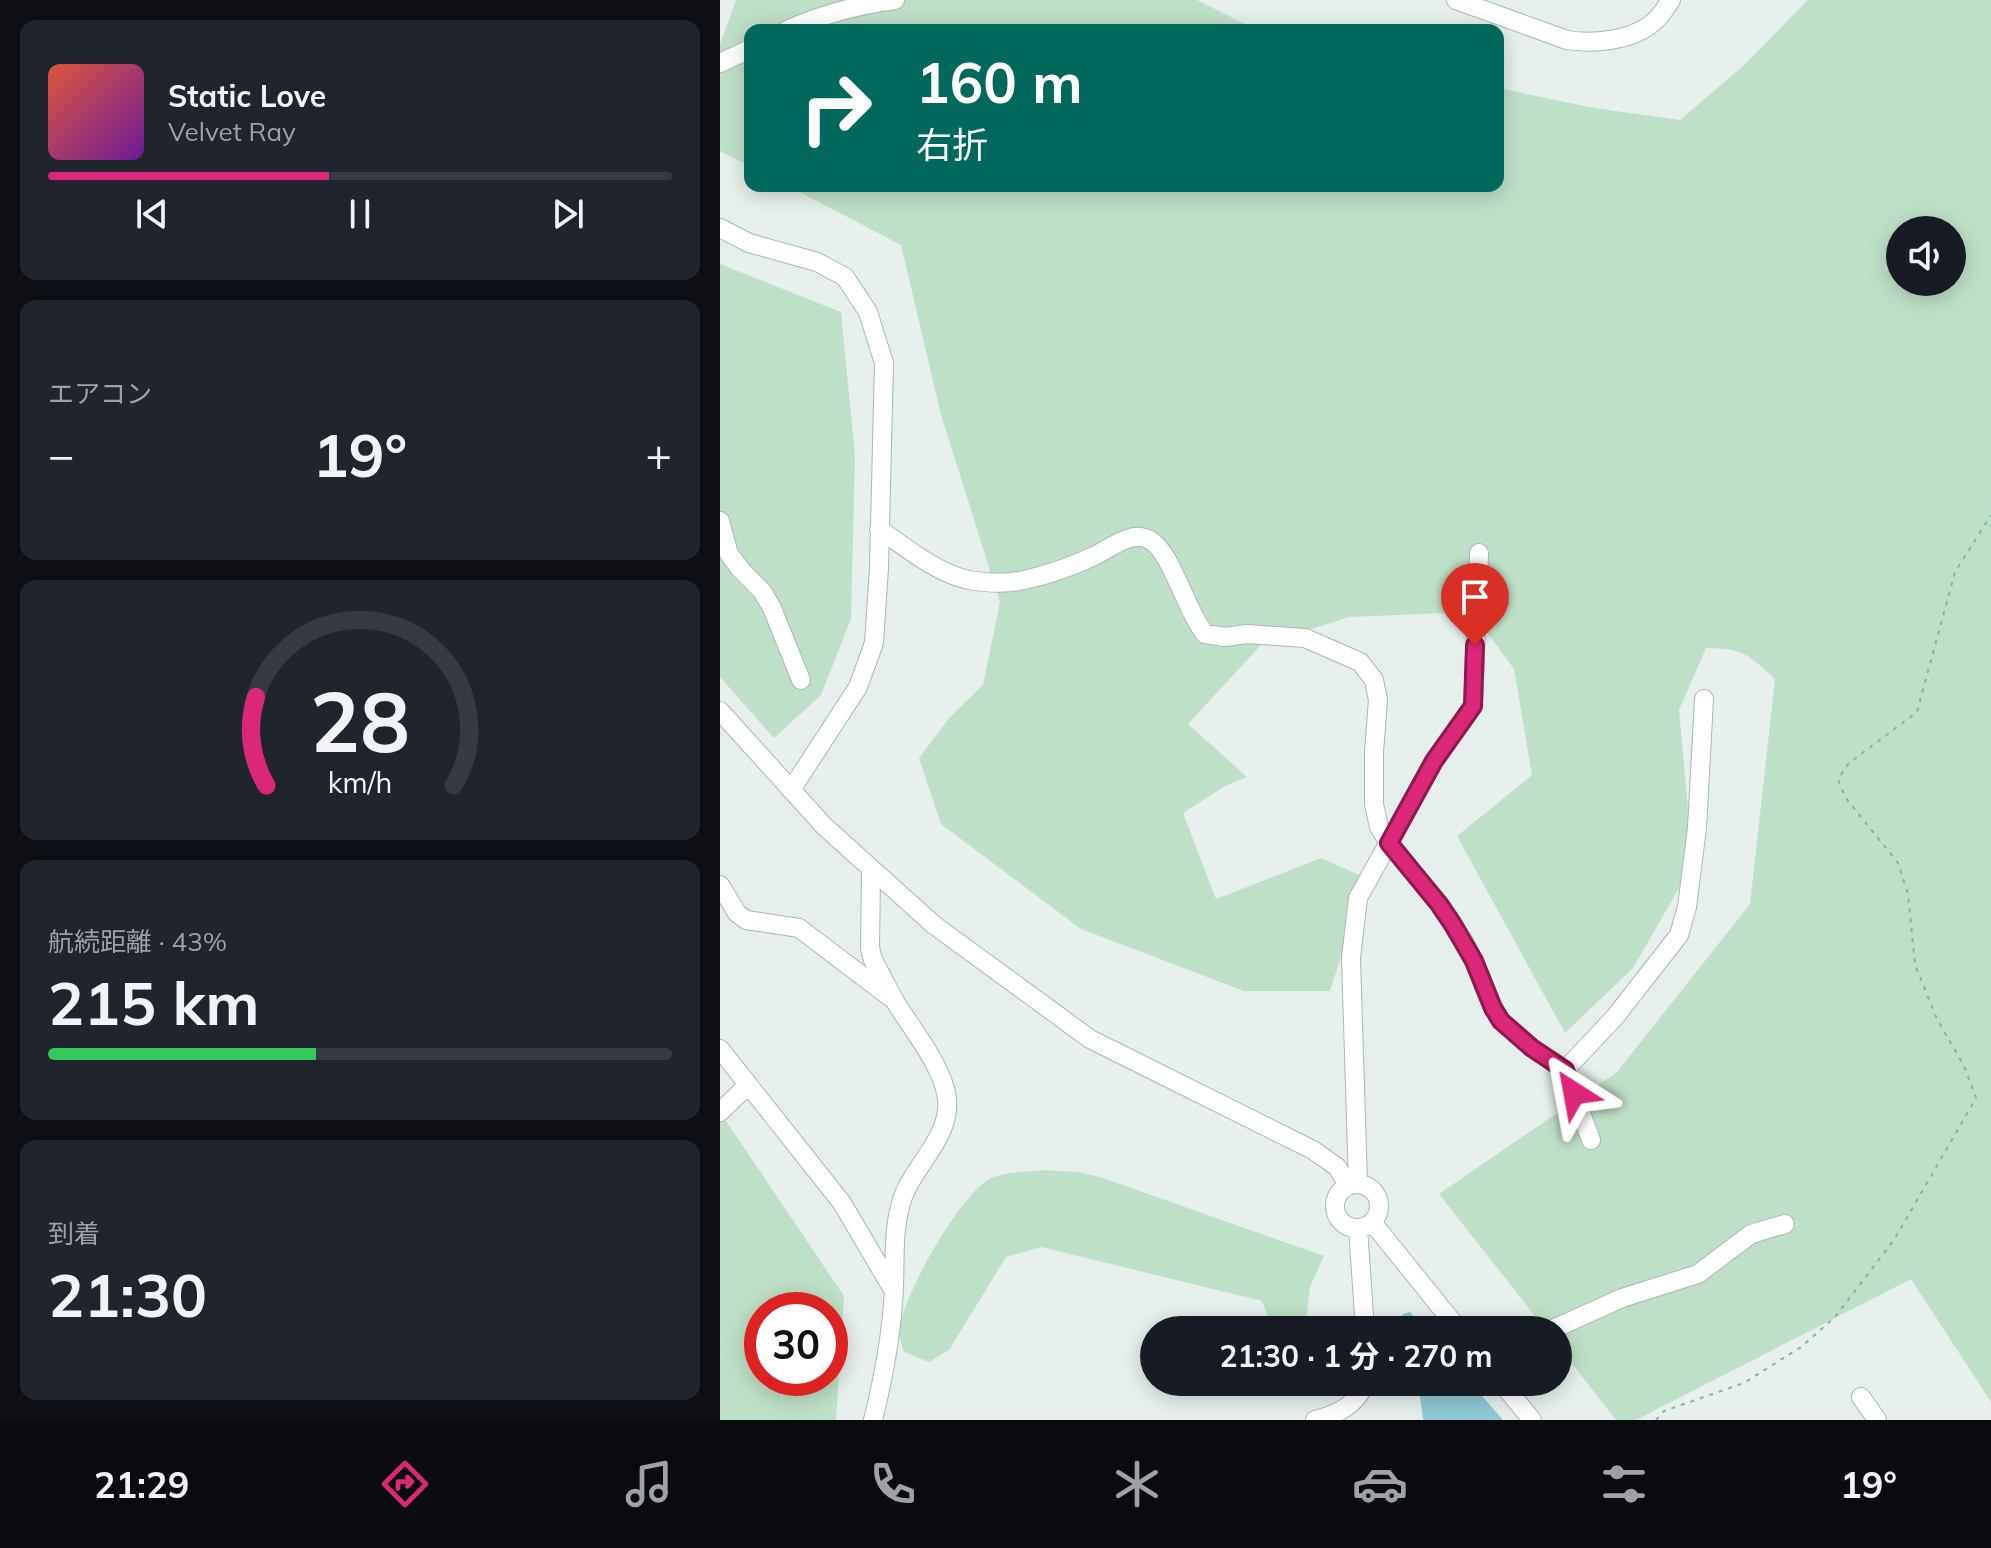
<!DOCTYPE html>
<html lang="ja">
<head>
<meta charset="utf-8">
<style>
  body { margin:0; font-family:Mulish,"Noto Sans JP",sans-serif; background:#20242c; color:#f1f3f6; height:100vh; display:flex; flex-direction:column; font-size:30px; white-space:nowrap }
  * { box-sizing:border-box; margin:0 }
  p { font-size:26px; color:#9ea1a6 }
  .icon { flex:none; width:44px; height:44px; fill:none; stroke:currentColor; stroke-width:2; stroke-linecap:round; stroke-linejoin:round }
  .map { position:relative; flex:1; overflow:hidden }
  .details { display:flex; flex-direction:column; gap:20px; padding:20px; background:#0d0f14; width:720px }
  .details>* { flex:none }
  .hud { position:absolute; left:24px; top:24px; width:760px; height:168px; border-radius:16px; box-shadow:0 4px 20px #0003; background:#00695c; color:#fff; overflow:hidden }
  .tools { position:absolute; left:1166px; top:216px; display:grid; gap:16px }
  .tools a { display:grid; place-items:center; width:80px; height:80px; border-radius:50%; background:#171b24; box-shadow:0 4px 20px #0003; font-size:40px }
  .speed { position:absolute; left:24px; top:1292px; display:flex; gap:16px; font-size:40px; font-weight:700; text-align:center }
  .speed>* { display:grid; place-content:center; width:104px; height:104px; border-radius:50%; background:#171b24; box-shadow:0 4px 20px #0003; line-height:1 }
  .speed .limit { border:12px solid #d22; background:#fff; color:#111 }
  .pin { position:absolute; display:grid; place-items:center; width:68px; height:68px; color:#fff; margin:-82px -34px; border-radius:50% 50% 50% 0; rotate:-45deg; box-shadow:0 0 8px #0007 }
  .pin .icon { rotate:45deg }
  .me { position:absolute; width:88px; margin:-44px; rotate:326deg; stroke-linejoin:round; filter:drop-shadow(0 0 6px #0008) }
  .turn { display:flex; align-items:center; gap:28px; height:168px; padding:0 40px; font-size:36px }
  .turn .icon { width:104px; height:104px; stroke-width:2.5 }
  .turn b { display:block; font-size:56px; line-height:68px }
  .big { font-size:60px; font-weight:700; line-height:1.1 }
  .details .tile { flex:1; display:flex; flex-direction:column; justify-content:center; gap:12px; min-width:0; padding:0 28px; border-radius:16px; background:#20242c }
  .details .dial { align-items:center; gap:0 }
  .dial svg { height:208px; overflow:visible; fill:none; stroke:#363941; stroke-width:7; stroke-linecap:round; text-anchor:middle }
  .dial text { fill:#f1f3f6; stroke:none }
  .song { display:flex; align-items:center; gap:24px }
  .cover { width:96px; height:96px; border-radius:12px; background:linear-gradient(135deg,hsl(10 70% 55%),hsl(280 70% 35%)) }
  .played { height:8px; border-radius:4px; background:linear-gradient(90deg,#db2777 45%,#363941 45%) }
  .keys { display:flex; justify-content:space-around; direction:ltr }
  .heat { display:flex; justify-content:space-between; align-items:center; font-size:44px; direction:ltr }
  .charge { height:12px; border-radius:6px; background:linear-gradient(90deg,#34c759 43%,#363941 0) }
  .trip { position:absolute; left:420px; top:1316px; width:432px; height:80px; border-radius:40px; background:#171b24; box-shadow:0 4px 20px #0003; font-weight:700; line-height:80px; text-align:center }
  .dock { display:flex; height:128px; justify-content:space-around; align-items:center; background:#090b0e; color:#9ea1a6 }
  .dock .icon { width:56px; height:56px }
  .dock .selected { color:#db2777 }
  .dock b { font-size:36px; color:#f1f3f6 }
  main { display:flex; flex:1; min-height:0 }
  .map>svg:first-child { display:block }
  .green { fill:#bfe0c8; fill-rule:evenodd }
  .water { fill:#8ec9d4 }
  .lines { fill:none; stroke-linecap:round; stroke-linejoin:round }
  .minor-casing { stroke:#a8b8b2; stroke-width:20 }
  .path { stroke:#86b3a5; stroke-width:2; stroke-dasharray:4 6; stroke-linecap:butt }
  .minor { stroke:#fff; stroke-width:18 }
  .route-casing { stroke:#8e194d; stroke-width:20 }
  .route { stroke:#db2777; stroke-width:14 }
</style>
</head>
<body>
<main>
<section class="details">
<div class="tile">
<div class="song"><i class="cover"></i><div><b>Static Love</b><p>Velvet Ray</p></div></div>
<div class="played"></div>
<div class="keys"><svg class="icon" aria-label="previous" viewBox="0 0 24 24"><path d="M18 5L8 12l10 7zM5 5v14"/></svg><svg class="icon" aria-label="pause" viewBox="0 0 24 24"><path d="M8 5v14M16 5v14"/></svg><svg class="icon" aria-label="next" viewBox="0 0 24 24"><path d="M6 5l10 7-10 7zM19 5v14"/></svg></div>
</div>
<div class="tile"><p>エアコン</p>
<div class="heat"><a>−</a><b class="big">19°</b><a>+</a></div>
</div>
<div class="tile dial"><svg viewBox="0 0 100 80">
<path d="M14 69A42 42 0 1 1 86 69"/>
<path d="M14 69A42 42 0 0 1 10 35" stroke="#db2777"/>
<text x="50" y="56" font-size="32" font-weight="700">28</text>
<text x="50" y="72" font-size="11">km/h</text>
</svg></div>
<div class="tile"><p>航続距離 · 43%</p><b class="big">215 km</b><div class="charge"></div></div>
<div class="tile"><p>到着</p><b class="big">21:30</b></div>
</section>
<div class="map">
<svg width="1271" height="1420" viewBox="0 0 1271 1420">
  <rect width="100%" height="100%" fill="#e6efeb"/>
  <!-- green -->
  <path class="green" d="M16 0H477L537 30H30V166L0 151V44Z
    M1088 0H1271V1402L1191 1279 916 1420H896L838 1346V1330H826L719 1194 897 1072 1030 904 1055 679C1028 654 1024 649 986 648L959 710 973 864 913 968 845 1033 737 836 812 775 794 669 752 612 629 617 541 645 468 724 527 777 505 786 463 813 496 899 601 858 646 878 610 991H524L361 929 221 824 199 758 230 717 263 685 280 602 221 415 181 245 68 186H778V88L874 108 960 120 1023 66ZM1180 230H1232V282H1180Z
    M0 264 121 312 135 456 131 619 101 695 54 738 0 677Z
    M0 1112 124 1296 116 1420H0ZM42 1310H110V1378H42Z
    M323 1170 358 1172 383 1178 604 1256 590 1287 585 1330H553L542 1301 321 1247 286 1257 229 1350 209 1362 184 1352C182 1345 178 1335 179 1328 186 1292 237 1199 268 1180 282 1172 306 1172 323 1170Z"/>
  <!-- water -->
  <path class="water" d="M690 1312 706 1330H672L683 1314Z
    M693 1382H750L783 1420H703L699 1388Z"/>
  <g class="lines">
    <!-- minor casing -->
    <g class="minor-casing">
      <path id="minor" d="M736 0 847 40C872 44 909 41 930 25 939 19 945 9 951 0
        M67 30C103 14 136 5 175 0
        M0 63 30 49
        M0 228 29 243 97 262 125 277 148 312 164 363 159 568 154 643 138 687 71 790
        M0 521 9 554 21 570 42 591 52 608 81 680
        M159 529C187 548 216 573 249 580 267 583 287 584 304 580 327 575 353 566 374 556 385 551 395 543 407 539 414 536 423 536 430 540 452 553 466 611 485 634L505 637 527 634 585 638 640 662 654 680 658 700 654 752V804L659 827 669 843 719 904 744 942 754 961 773 1008 781 1021 812 1048 845 1070 871 1140
        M0 711 104 826 214 925 370 1039 593 1150 617 1167 628 1185
        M151 870 150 948 153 960C161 974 168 989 176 1003 192 1029 224 1068 227 1099 231 1139 191 1167 181 1203 173 1231 175 1260 174 1288 172 1333 164 1376 153 1420
        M0 885 17 913 26 920 79 928 170 997
        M0 1049 122 1203 172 1288
        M845 1070 895 1017 959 935 967 907 977 828 984 699
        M0 1112 28 1085
        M638 1183 631 958 638 898 714 761 753 706 759 553
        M615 1206a22 22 0 1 1 44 0a22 22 0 1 1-44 0Z
        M652 1222 739 1330
        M638 1228 645 1330
        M831 1330 902 1298 978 1274 1031 1234 1065 1224
        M781 1382 812 1420
        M1141 1397 1157 1420
        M595 1420C619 1414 636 1405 646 1382"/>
    </g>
    <!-- path -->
    <path class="path" d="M936 1420 944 1411 1024 1383 1081 1347 1115 1317 1174 1240 1256 1098 1244 1066 1217 1019 1195 965 1188 894 1178 863 1125 797 1118 779 1129 763 1197 712 1235 572 1271 515"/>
    <!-- minor -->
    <use href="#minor" class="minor"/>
  </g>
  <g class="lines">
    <!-- route casing -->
    <g class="route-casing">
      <path id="route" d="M755 645 753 706 714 761 669 843 719 904 732 923 754 961 773 1008 781 1021 812 1048 845 1070 854 1093"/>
    </g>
    <!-- route -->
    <use href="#route" class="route"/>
  </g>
</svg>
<div class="tools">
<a><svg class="icon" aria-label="sound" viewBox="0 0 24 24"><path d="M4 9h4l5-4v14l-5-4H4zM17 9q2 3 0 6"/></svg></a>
</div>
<div class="speed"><div class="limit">30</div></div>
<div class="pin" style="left:755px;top:645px;background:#d93025"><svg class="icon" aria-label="arrive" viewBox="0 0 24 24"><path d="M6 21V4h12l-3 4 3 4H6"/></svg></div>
<svg class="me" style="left:854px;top:1093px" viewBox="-20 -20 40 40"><path d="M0-17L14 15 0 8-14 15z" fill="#db2777" stroke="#fff" stroke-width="4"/></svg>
<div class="trip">21:30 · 1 分 · 270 m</div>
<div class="hud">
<div class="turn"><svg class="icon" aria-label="right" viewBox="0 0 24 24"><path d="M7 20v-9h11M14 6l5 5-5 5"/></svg><div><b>160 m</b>右折</div></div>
</div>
</div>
</main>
<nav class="dock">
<b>21:29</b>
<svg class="icon selected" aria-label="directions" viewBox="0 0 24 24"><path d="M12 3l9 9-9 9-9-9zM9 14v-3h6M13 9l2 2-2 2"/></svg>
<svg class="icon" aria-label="music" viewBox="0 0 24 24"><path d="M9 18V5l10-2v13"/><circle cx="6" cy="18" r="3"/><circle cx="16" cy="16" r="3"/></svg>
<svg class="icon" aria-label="phone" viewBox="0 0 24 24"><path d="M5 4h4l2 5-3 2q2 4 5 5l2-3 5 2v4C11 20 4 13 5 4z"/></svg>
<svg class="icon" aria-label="climate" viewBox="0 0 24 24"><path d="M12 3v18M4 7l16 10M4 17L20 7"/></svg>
<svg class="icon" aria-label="car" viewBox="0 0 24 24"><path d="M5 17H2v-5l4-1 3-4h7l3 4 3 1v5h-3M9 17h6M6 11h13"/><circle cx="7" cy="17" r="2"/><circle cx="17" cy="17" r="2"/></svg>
<svg class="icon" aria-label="filters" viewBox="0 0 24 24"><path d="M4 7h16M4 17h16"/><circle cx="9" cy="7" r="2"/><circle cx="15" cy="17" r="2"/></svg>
<b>19°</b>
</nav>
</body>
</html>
